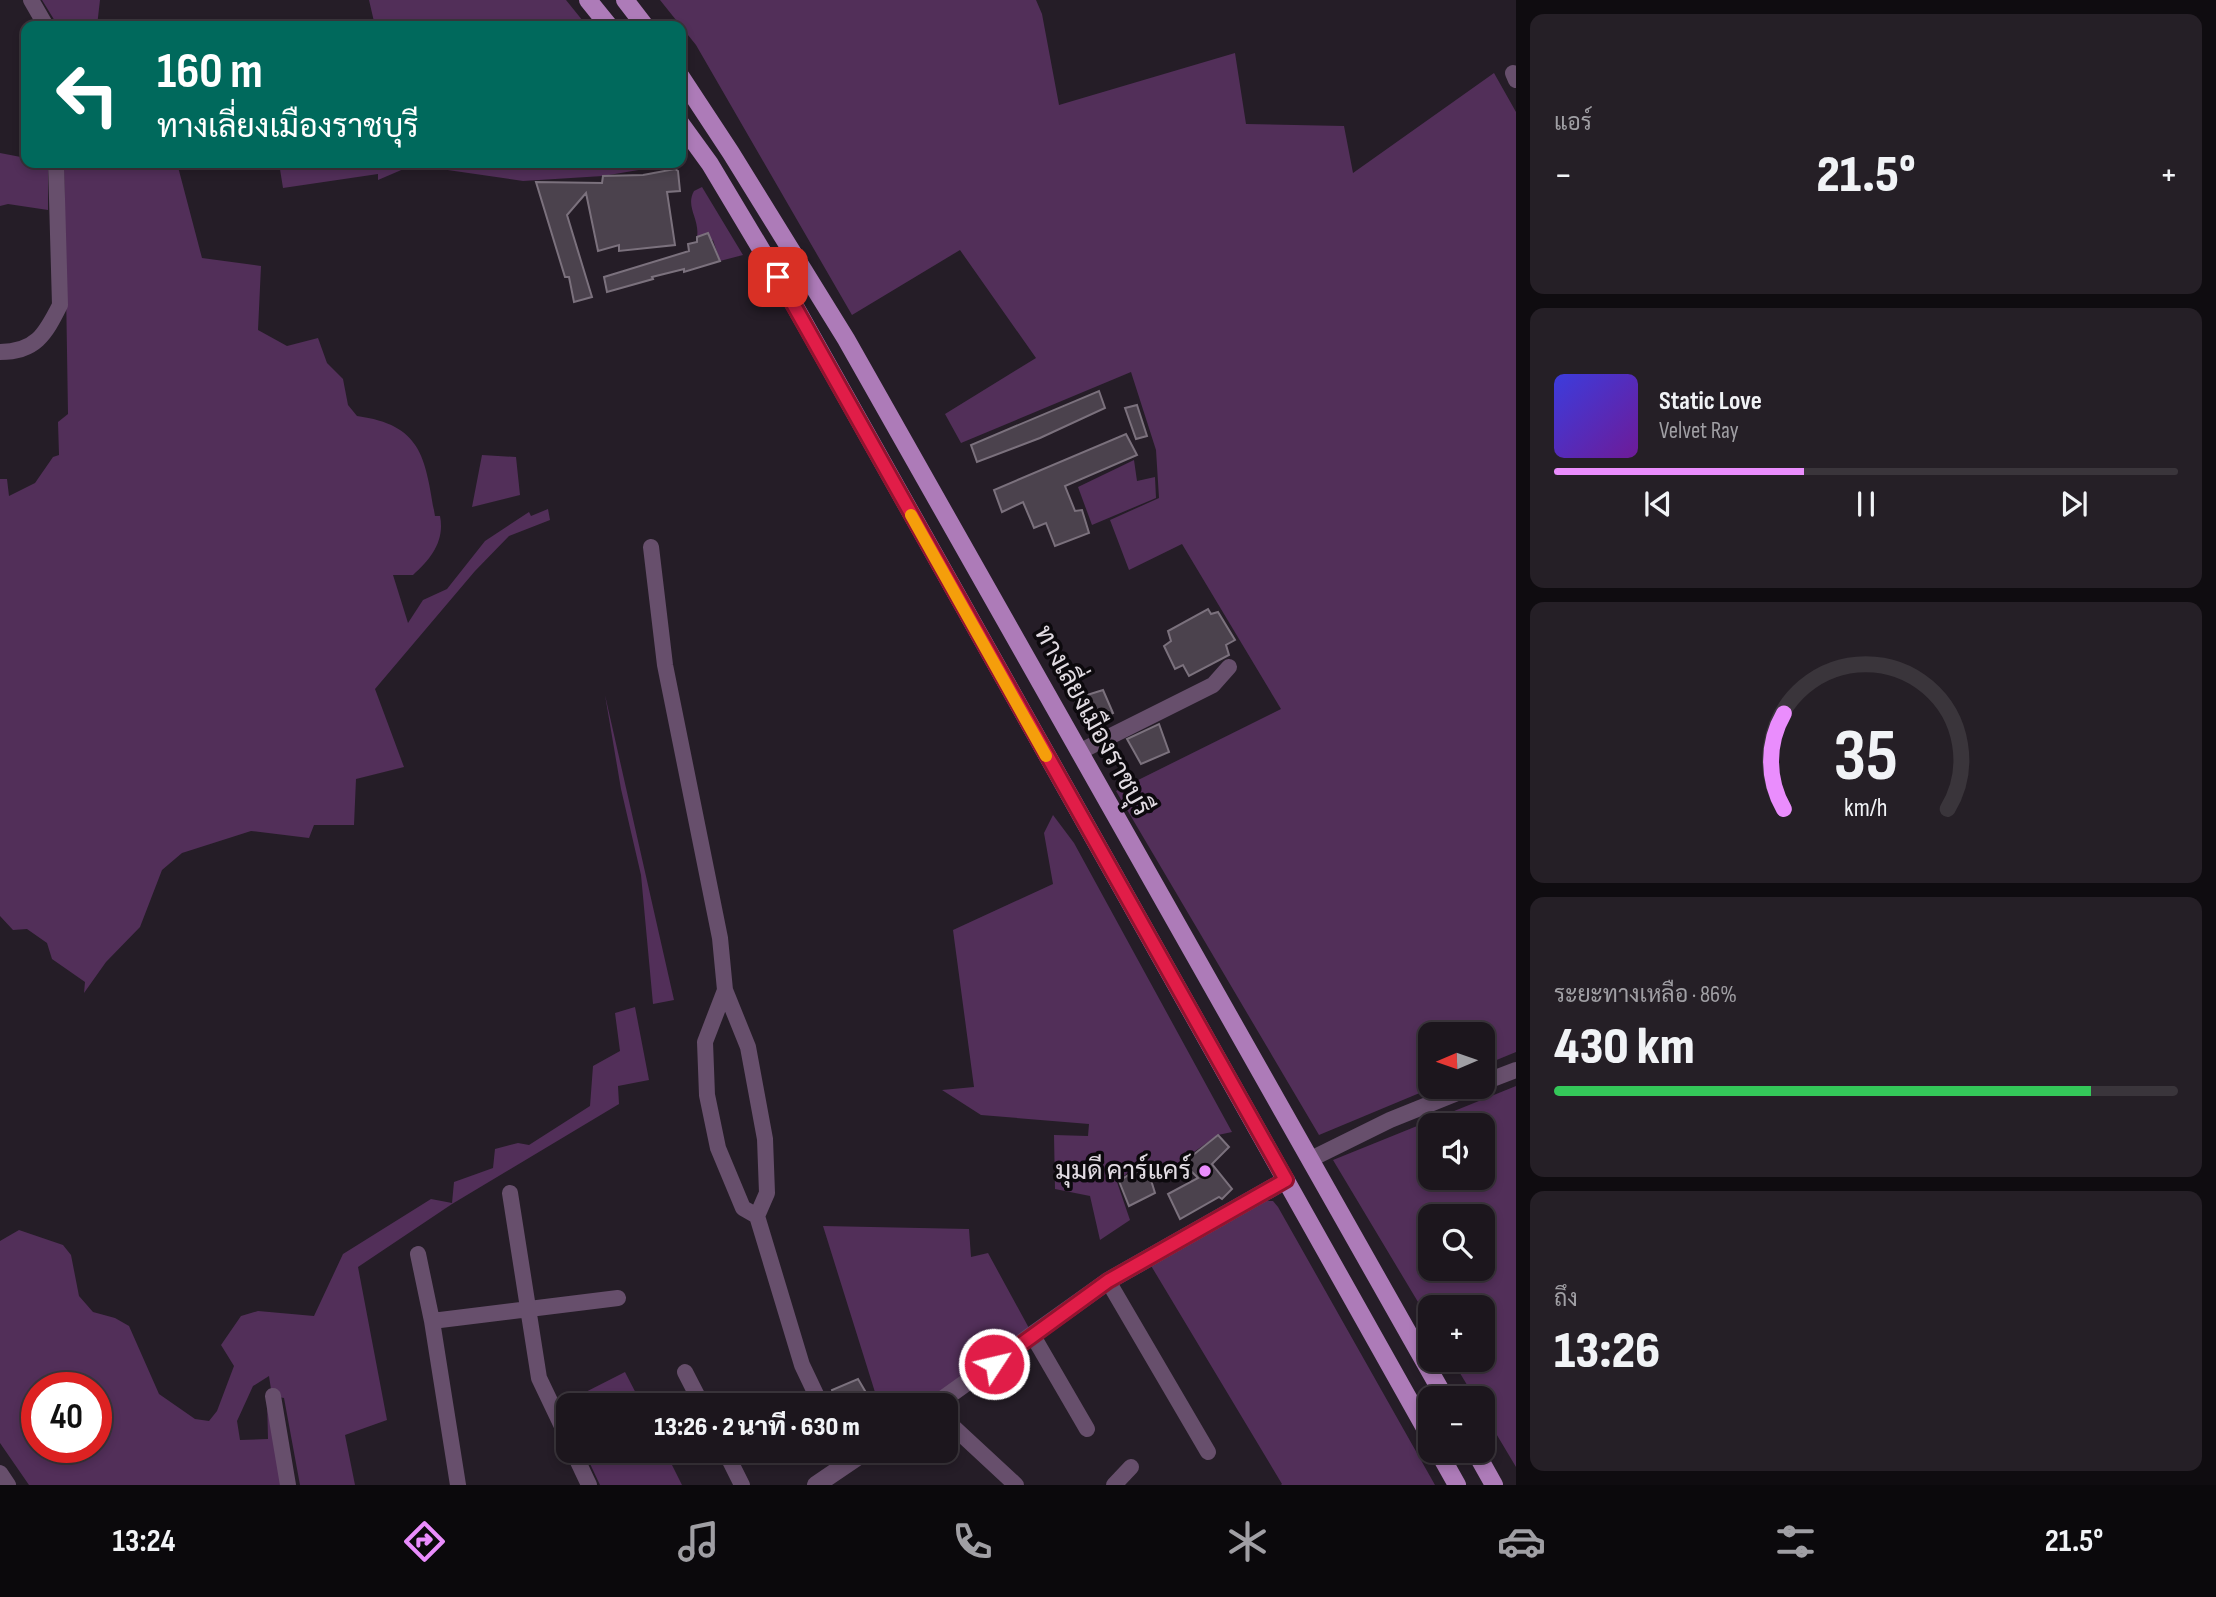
<!DOCTYPE html>
<html lang="th">
<head>
<meta charset="utf-8">
<style>
  body { margin:0; font-family:"Sofia Sans Condensed",Sarabun,sans-serif; background:#251f26; color:#f1f3f6; height:100vh; display:flex; flex-direction:column; font-size:26px; white-space:nowrap }
  * { box-sizing:border-box; margin:0 }
  p { font-size:23px; color:#a09fa4 }
  .icon { flex:none; width:38px; height:38px; fill:none; stroke:currentColor; stroke-width:2; stroke-linecap:round; stroke-linejoin:round }
  .map { position:relative; flex:1; overflow:hidden }
  .details { display:flex; flex-direction:column; gap:14px; padding:14px; background:#0f0c10; width:700px }
  .details>* { flex:none }
  .hud { position:absolute; left:21px; top:21px; width:665px; height:147px; border-radius:14px; box-shadow:0 4px 10px #0003,0 0 0 2px #3a353b; background:#00695c; color:#fff; overflow:hidden }
  .needle { width:46px; rotate:268deg }
  .tools { position:absolute; left:1418px; top:1022px; display:grid; gap:14px }
  .tools a { display:grid; place-items:center; width:77px; height:77px; border-radius:14px; background:#1c161d; box-shadow:0 4px 10px #0003,0 0 0 2px #3a353b; font-size:35px }
  .speed { position:absolute; left:21px; top:1372px; display:flex; gap:14px; font-size:35px; font-weight:700; text-align:center }
  .speed>* { display:grid; place-content:center; width:91px; height:91px; border-radius:50%; background:#1c161d; box-shadow:0 4px 10px #0003,0 0 0 2px #3a353b; line-height:1 }
  .speed .limit { border:10px solid #d22; background:#fff; color:#111 }
  .pin { position:absolute; display:grid; place-items:center; width:60px; height:60px; color:#fff; margin:-30px; border-radius:14px; box-shadow:0 4px 10px #0006 }
  .me { position:absolute; width:77px; margin:-38px; rotate:55deg; stroke-linejoin:round; filter:drop-shadow(0 0 5px #0008) }
  .turn { display:flex; align-items:center; gap:24px; height:147px; padding:0 21px; font-size:32px }
  .turn .icon { width:91px; height:91px; stroke-width:2.5 }
  .turn b { display:block; font-size:49px; line-height:60px }
  .big { font-size:52px; font-weight:800; line-height:1.1 }
  .details .card { flex:1; display:flex; flex-direction:column; justify-content:center; gap:10px; min-width:0; padding:0 24px; border-radius:14px; background:#251f26 }
  .details .dial { align-items:center; gap:0 }
  .dial svg { height:182px; overflow:visible; fill:none; stroke:#3a353b; stroke-width:7; stroke-linecap:round; text-anchor:middle }
  .dial text { fill:#f1f3f6; stroke:none }
  .song { display:flex; align-items:center; gap:21px }
  .cover { width:84px; height:84px; border-radius:10px; background:linear-gradient(135deg,hsl(240 70% 55%),hsl(280 70% 35%)) }
  .played { height:7px; border-radius:4px; background:linear-gradient(90deg,#ea8dfd 40%,#3a353b 40%) }
  .keys { display:flex; justify-content:space-around; direction:ltr }
  .heat { display:flex; justify-content:space-between; align-items:center; font-size:38px; direction:ltr }
  .charge { height:10px; border-radius:5px; background:linear-gradient(90deg,#34c759 86%,#3a353b 0) }
  .trip { position:absolute; left:556px; top:1393px; width:402px; height:70px; border-radius:14px; background:#1c161d; box-shadow:0 4px 10px #0003,0 0 0 2px #3a353b; font-weight:800; line-height:70px; text-align:center }
  .tabs { display:flex; height:112px; justify-content:space-around; align-items:center; background:#0b090c; color:#a09fa4 }
  .tabs .icon { width:49px; height:49px }
  .tabs .current { color:#ea8dfd }
  .tabs b { font-size:32px; color:#f1f3f6 }
  main { display:flex; flex:1; min-height:0 }
  .map>svg:first-child { display:block }
  .green { fill:#522f59; fill-rule:evenodd }
  .building { fill:#4b424d; stroke:#7b717d; stroke-width:2 }
  .lines { fill:none; stroke-linecap:round; stroke-linejoin:round }
  .minor { stroke:#674f6c; stroke-width:16 }
  .tertiary { stroke:#674f6c; stroke-width:18 }
  .primary { stroke:#ad7bb8; stroke-width:18 }
  .route-casing { stroke:#92132f; stroke-width:18 }
  .route { stroke:#e11d48; stroke-width:12 }
  .slow { stroke:#f59e0b; stroke-width:12 }
  .poi-dot { fill:#ea8dfd; stroke:#0c090d; stroke-width:2.5 }
  .labels { text-anchor:middle; dominant-baseline:central; stroke-width:7; stroke-linejoin:round; paint-order:stroke }
  .street-label { font-size:26px; fill:#e2dce3; stroke:#0c090d }
  .poi-label { font-size:26px; fill:#e2dce3; stroke:#0c090d; text-anchor:end }
</style>
</head>
<body>
<main>
<div class="map">
<svg width="1516" height="1485" viewBox="0 0 1516 1485">
  <rect width="100%" height="100%" fill="#251d27"/>
  <!-- green -->
  <path class="green" d="M42 0H100L97 26H58Z
    M369 0H566L587 26H375Z
    M660 0H1036L1042 14 1059 105 1235 53 1246 124 1344 126 1353 173 1494 73 1516 112V1052L1482 1066V1034H1430V1087H1434L1319 1135 1116 791 1281 709 1182 544 1129 570 1110 520 1159 498 1156 450 1131 372 961 443 945 414 1036 358 960 250 852 315 696 45Z
    M0 153 26 158V163H48V210L8 204 0 206Z
    M681 154 686 162 603 176 523 181 413 165 378 180V174L283 188 279 163H681Z
    M64 163H177L202 258 261 266 258 330 287 346 318 338 327 363 343 379 348 405 357 416C424 425 425 460 435 516H440C445 541 431 559 413 575H393L408 623 423 600 447 589 485 541 529 512 531 516 548 509 550 520 509 536 475 571 375 689 404 767 356 779 354 825H314L309 838 251 831 182 853 162 870 140 927 106 962 84 993 85 982 52 959 47 943 27 929 13 930 0 916V479H7L9 496 35 483 53 457 59 455 58 422 68 414Z
    M702 187 743 255 720 261 713 240 710 241 708 233 697 237C700 219 685 207 694 191Z
    M482 455 516 457 520 495 472 507Z
    M1134 460 1137 481 1155 477 1156 498 1092 525 1078 487Z
    M605 695 674 1000 653 1004 641 875 621 789Z
    M1053 815 1074 843 1232 1132 1218 1135 1181 1161 1187 1170 1139 1163 1117 1182 1130 1220 1100 1240 1090 1196 1055 1189 1054 1135 1088 1136 1089 1124 981 1115 942 1090 974 1087 953 930 1053 884 1044 833Z
    M635 1007 649 1080 618 1086 619 1104 452 1204 358 1267 387 1420 345 1435 355 1485H300L284 1398 273 1396 287 1485H29L0 1443V1241L19 1230 63 1245 71 1255 79 1296 93 1312 115 1318 129 1326 159 1394 195 1419 209 1421 217 1411 234 1366 221 1345 241 1316 258 1311 314 1316 343 1254 431 1199 452 1203 454 1182 493 1168 495 1149 518 1143 529 1145 590 1106 593 1066 620 1051 615 1013ZM269 1376 272 1396 267 1399 268 1439 240 1440 237 1421 253 1386ZM37 1388H96V1447H37Z
    M1516 1086V1467L1482 1410V1398H1475L1452 1360H1482V1307H1430V1322L1333 1160ZM1430 1125H1482V1178H1430ZM1430 1216H1482V1269H1430Z
    M1263 1201H1273L1278 1207 1435 1485H1281L1282 1484 1150 1264Z
    M823 1226 969 1229 971 1257 988 1253 1030 1330 921 1405H879Z
    M625 1372 642 1405H569V1419L562 1404Z
    M584 1451H665L682 1485H600Z"/>
  <!-- building -->
  <path class="building" d="M675 169 678 171 680 191 667 192 675 245 619 251V245L598 251 586 193 567 215 592 297 574 302 569 277H565L536 182 602 183 603 176 643 175Z
    M708 233 720 261 684 272V269L652 277 653 279 607 292 604 277 689 251 688 244 697 242V237Z
    M1099 391 1105 408 1040 438 977 462 971 445Z
    M1137 405 1147 436 1136 439 1125 408Z
    M1126 434 1137 455 1065 486 1075 511 1082 510 1089 533 1055 546 1046 523 1034 528 1023 502 1002 512 994 490Z
    M1208 609 1211 614 1218 612 1235 640 1226 645 1229 655 1189 676 1183 665 1175 669 1164 646 1171 641 1168 631Z
    M1103 690 1113 713 1089 725 1074 699Z
    M1159 724 1169 752 1141 764 1127 739Z
    M1218 1135 1229 1147 1212 1164 1232 1189 1222 1199 1219 1197 1180 1219 1168 1194 1198 1178 1183 1163Z
    M1146 1164 1155 1193 1129 1206 1119 1181Z
    M858 1379 868 1396 865 1397 868 1405H838L832 1390Z"/>
  <g class="lines">
    <!-- minor -->
    <path class="minor" d="M31 0 46 26
      M1513 73 1516 80
      M0 352C35 352 45 335 60 305L56 163
      M651 547 665 665 720 938 725 990 748 1047 765 1139 767 1193 757 1216 802 1365 821 1405
      M1079 752 1213 685 1229 667
      M725 990 705 1042 707 1095 718 1148 743 1208 757 1216
      M1482 1083 1516 1070
      M1311 1159 1390 1120 1472 1087
      M510 1193 539 1378 569 1441
      M418 1254 432 1321
      M1108 1281 1208 1452
      M1033 1336 1087 1429
      M685 1372 702 1405
      M273 1396 288 1485
      M947 1421 1016 1485
      M573 1451 589 1485
      M725 1451 742 1485
      M0 1473 8 1485
      M458 1485 432 1321 618 1298
      M1114 1485 1131 1467"/>
    <!-- tertiary -->
    <path class="tertiary" d="M935 1405 1108 1281 1286 1180
      M816 1485 866 1451"/>
    <!-- primary -->
    <path class="primary" d="M588 0 609 26
      M625 0 645 26
      M681 77 731 153 846 339 1445 1398
      M681 124 710 164 792 301 1430 1437
      M1438 1451 1457 1485
      M1475 1451 1494 1485"/>
  </g>
  <g class="lines">
    <!-- route casing -->
    <g class="route-casing">
      <path id="route" d="M778 277 1286 1180 1108 1281 994 1364"/>
    </g>
    <!-- route -->
    <use href="#route" class="route"/>
    <!-- slow -->
    <path class="slow" d="M911 515 1046 756"/>
  </g>
  <!-- markers -->
  <circle class="poi-dot" cx="1205" cy="1171" r="7"/>
  <g class="labels">
    <!-- street labels -->
    <g class="street-label">
      <text transform="translate(1092 721) rotate(61)">ทางเลี่ยงเมืองราชบุรี</text>
    </g>
    <!-- poi labels -->
    <g class="poi-label">
      <text x="1191" y="1171">มุมดี คาร์แคร์</text>
    </g>
  </g>
</svg>
<div class="tools">
<a><svg class="needle" viewBox="-14 -14 28 28"><path d="M0-13l5 13h-10z" fill="#e53935"/><path d="M0 13l5-13h-10z" fill="#a09fa4"/></svg></a>
<a><svg class="icon" aria-label="sound" viewBox="0 0 24 24"><path d="M4 9h4l5-4v14l-5-4H4zM17 9q2 3 0 6"/></svg></a>
<a><svg class="icon" aria-label="search" viewBox="0 0 24 24"><circle cx="10" cy="10" r="6"/><path d="M15 15l6 6"/></svg></a>
<a>+</a>
<a>−</a>
</div>
<div class="speed"><div class="limit">40</div></div>
<div class="pin" style="left:778px;top:277px;background:#d93025"><svg class="icon" aria-label="arrive" viewBox="0 0 24 24"><path d="M6 21V4h12l-3 4 3 4H6"/></svg></div>
<svg class="me" style="left:994px;top:1364px" viewBox="-20 -20 40 40"><circle r="17" fill="#e11d48" stroke="#fff" stroke-width="3"/><path d="M0-11L8 9 0 5-8 9z" fill="#fff"/></svg>
<div class="trip">13:26 · 2 นาที · 630 m</div>
<div class="hud">
<div class="turn"><svg class="icon" aria-label="left" viewBox="0 0 24 24"><path d="M17 20v-9H6M10 6l-5 5 5 5"/></svg><div><b>160 m</b>ทางเลี่ยงเมืองราชบุรี</div></div>
</div>
</div>
<section class="details">
<div class="card"><p>แอร์</p>
<div class="heat"><a>−</a><b class="big">21.5°</b><a>+</a></div>
</div>
<div class="card">
<div class="song"><i class="cover"></i><div><b>Static Love</b><p>Velvet Ray</p></div></div>
<div class="played"></div>
<div class="keys"><svg class="icon" aria-label="previous" viewBox="0 0 24 24"><path d="M18 5L8 12l10 7zM5 5v14"/></svg><svg class="icon" aria-label="pause" viewBox="0 0 24 24"><path d="M8 5v14M16 5v14"/></svg><svg class="icon" aria-label="next" viewBox="0 0 24 24"><path d="M6 5l10 7-10 7zM19 5v14"/></svg></div>
</div>
<div class="card dial"><svg viewBox="0 0 100 80">
<path d="M14 69A42 42 0 1 1 86 69"/>
<path d="M14 69A42 42 0 0 1 14 27" stroke="#ea8dfd"/>
<text x="50" y="56" font-size="32" font-weight="700">35</text>
<text x="50" y="72" font-size="11">km/h</text>
</svg></div>
<div class="card"><p>ระยะทางเหลือ · 86%</p><b class="big">430 km</b><div class="charge"></div></div>
<div class="card"><p>ถึง</p><b class="big">13:26</b></div>
</section>
</main>
<nav class="tabs">
<b>13:24</b>
<svg class="icon current" aria-label="directions" viewBox="0 0 24 24"><path d="M12 3l9 9-9 9-9-9zM9 14v-3h6M13 9l2 2-2 2"/></svg>
<svg class="icon" aria-label="music" viewBox="0 0 24 24"><path d="M9 18V5l10-2v13"/><circle cx="6" cy="18" r="3"/><circle cx="16" cy="16" r="3"/></svg>
<svg class="icon" aria-label="phone" viewBox="0 0 24 24"><path d="M5 4h4l2 5-3 2q2 4 5 5l2-3 5 2v4C11 20 4 13 5 4z"/></svg>
<svg class="icon" aria-label="climate" viewBox="0 0 24 24"><path d="M12 3v18M4 7l16 10M4 17L20 7"/></svg>
<svg class="icon" aria-label="car" viewBox="0 0 24 24"><path d="M5 17H2v-5l4-1 3-4h7l3 4 3 1v5h-3M9 17h6M6 11h13"/><circle cx="7" cy="17" r="2"/><circle cx="17" cy="17" r="2"/></svg>
<svg class="icon" aria-label="filters" viewBox="0 0 24 24"><path d="M4 7h16M4 17h16"/><circle cx="9" cy="7" r="2"/><circle cx="15" cy="17" r="2"/></svg>
<b>21.5°</b>
</nav>
</body>
</html>
